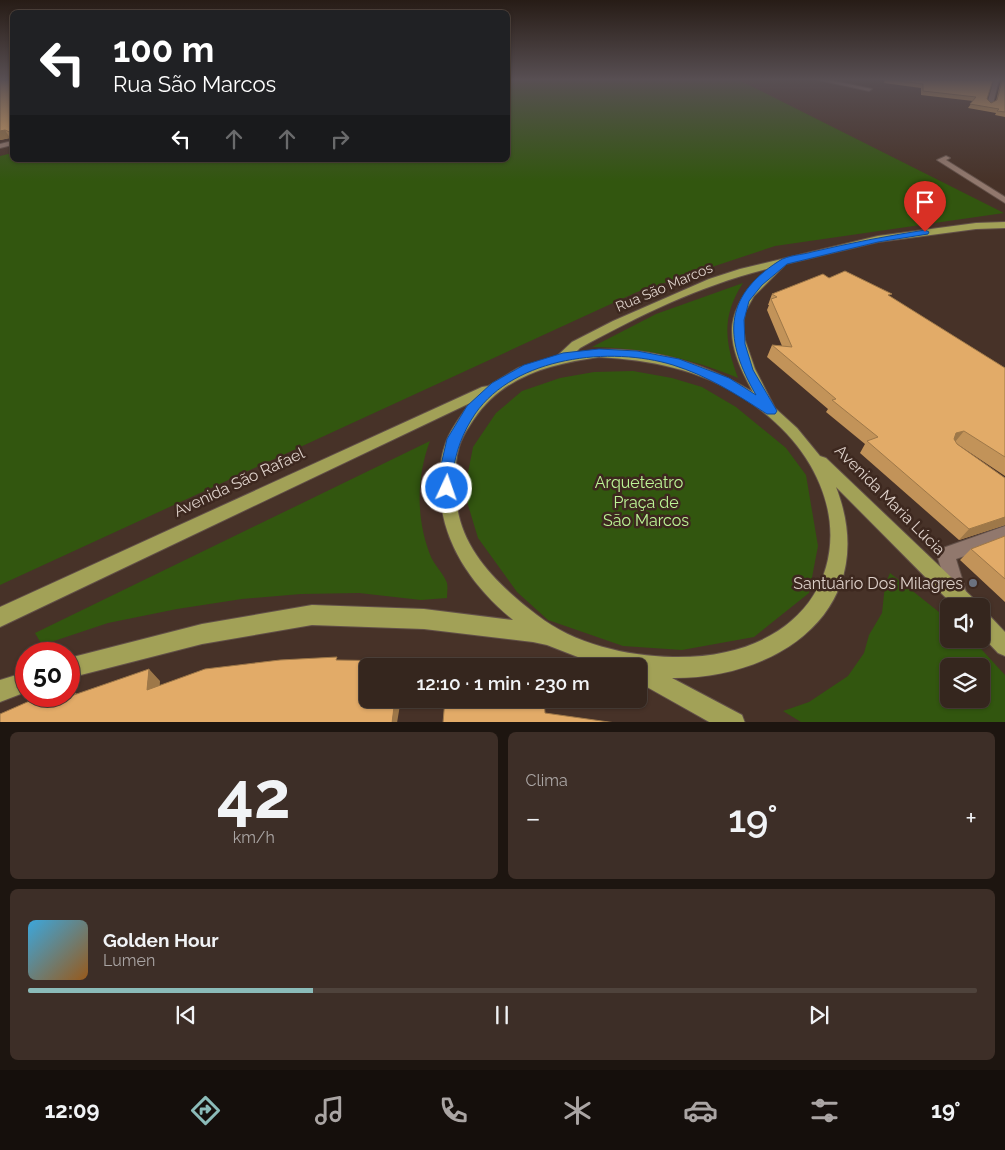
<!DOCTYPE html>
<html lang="pt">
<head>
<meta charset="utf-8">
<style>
  body { margin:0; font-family:Raleway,sans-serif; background:#3d2e27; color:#f1f3f6; height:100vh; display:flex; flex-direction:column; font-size:19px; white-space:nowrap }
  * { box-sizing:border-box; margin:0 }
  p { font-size:16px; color:#aaa5a4 }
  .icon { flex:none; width:28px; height:28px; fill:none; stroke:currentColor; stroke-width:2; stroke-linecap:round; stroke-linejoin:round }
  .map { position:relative; height:722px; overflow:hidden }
  .drawer { display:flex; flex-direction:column; gap:10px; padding:10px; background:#1d1510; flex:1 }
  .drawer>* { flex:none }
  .hud { position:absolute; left:10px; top:10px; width:500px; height:152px; border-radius:8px; box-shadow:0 1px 4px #0004,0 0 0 1px #4f433c; background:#202124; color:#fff; overflow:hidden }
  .buttons { position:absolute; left:940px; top:598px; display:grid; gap:10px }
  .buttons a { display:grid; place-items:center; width:50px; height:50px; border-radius:8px; background:#35261e; box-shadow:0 1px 4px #0004,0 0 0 1px #4f433c; font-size:25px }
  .speed { position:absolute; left:15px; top:642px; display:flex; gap:10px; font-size:25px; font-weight:700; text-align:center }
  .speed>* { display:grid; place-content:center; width:65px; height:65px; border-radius:50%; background:#35261e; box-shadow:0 1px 4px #0004,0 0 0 1px #4f433c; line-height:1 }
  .speed .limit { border:8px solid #d22; background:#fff; color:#111 }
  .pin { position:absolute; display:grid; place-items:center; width:42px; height:42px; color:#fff; margin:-51px -21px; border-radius:50% 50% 50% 0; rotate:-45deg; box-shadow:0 0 5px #0007 }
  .pin .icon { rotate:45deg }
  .me { position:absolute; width:55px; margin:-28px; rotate:3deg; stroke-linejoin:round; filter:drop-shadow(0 0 4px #0008) }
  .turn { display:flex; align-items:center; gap:18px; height:105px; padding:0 20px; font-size:22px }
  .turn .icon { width:65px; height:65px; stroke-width:2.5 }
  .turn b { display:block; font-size:35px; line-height:42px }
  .lanes { display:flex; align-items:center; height:48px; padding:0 20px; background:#0003; justify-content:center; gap:25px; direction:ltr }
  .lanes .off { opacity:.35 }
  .big { font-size:38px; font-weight:600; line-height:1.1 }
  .drawer .widget { flex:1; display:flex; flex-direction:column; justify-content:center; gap:8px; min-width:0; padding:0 18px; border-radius:8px; background:#3d2e27 }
  .drawer .dial { align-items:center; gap:0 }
  .dial b { font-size:65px; line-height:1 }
  .song { display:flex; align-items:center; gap:15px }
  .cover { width:60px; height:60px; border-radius:8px; background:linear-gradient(135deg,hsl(200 70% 55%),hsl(30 70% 35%)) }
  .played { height:5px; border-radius:2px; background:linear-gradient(90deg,#8bbbb9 30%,#4f433c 30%) }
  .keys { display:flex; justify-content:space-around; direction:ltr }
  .heat { display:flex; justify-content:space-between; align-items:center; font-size:28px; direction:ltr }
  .drawer .tiles { flex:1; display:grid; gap:10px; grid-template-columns:1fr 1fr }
  .widget:last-child { grid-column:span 2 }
  .trip { position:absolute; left:359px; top:658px; width:288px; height:50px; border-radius:8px; background:#35261e; box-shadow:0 1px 4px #0004,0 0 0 1px #4f433c; font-weight:600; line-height:50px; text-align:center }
  .menu { display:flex; height:80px; justify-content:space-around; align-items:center; background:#150f0c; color:#aaa5a4 }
  .menu .icon { width:35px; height:35px }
  .menu .active { color:#8bbbb9 }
  .menu b { font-size:22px; color:#f1f3f6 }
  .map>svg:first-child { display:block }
  .green { fill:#32560f; fill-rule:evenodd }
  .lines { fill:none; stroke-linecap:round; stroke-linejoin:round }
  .minor-casing { stroke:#625048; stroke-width:2 }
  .major-casing { stroke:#625048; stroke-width:2 }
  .minor { fill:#91786d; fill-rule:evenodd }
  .major { fill:#a2a157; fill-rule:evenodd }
  .wall { fill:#c29359 }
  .shaded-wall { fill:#9e7849 }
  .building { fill:#e2ab68; stroke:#9e7849 }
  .route { fill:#1a73e8; stroke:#114b97 }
  .worship-dot { fill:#6b7280; stroke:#3d281f; stroke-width:2 }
  .labels { text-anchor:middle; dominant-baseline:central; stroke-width:5; stroke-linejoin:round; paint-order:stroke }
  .street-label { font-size:14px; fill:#ded1ca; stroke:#3d281f }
  .near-street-label { font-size:16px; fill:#ded1ca; stroke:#3d281f }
  .near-park-label { font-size:16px; fill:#bdf596; stroke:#3d281f }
  .near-poi-label { font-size:16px; fill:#ded1ca; stroke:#3d281f; text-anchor:end }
</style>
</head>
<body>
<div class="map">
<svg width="1005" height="723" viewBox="0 0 1005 723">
  <rect width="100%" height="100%" fill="#473228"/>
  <!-- green -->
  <path class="green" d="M508 80H739L1004 213 775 246 637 292 0 585V156L12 153V160H508Z
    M743 283C721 317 725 342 738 378 690 358 644 348 592 347L656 314Z
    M633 371 672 378 702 387 736 407 786 448 806 475 818 546 809 593 754 637 682 650 623 646 548 620 517 592 478 538 468 505 466 483 473 447 496 413 522 391 560 378 594 372Z
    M430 441C416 478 416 520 431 557 435 566 444 574 447 583 448 587 447 594 447 598L421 600 359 593 301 594 242 599 177 609 108 623 42 645 35 633Z
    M890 573 949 620V639H972L1005 675V722H801L783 711 809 702 848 676 864 653 869 635 882 613 885 585ZM949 666H981V699H949Z"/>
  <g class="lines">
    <!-- minor casing -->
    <g class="minor-casing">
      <path id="minor" d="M818 80H829L872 89 869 91Z
        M994 80H999L993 104 990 106 987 104Z
        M12 141V145L0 148V144Z
        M946 156 950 158 946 160 1005 197V203L937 160Z
        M1005 526V542L956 559 967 595 965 601 958 604 951 601 937 555 940 549Z"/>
    </g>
    <!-- major casing -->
    <g class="major-casing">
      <path id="major" d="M1005 222V228L976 229 878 242 786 264 754 296 745 312 743 326 745 340 755 369 775 408 797 428 820 456 826 458 974 599 977 606H954L836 487C882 606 782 679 672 678L742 715 745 723H711L638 682V666H601L547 645 533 642 424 629 312 625 202 644 69 678V658L202 624 312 605 424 609 513 620C473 587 442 544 440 491 439 474 440 458 446 442 451 428 461 416 470 403L0 627V607L482 387 488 386 518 368 557 356 572 342 613 321 709 279 740 269 878 236 976 223ZM771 268C722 309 723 338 753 392 702 361 635 341 575 353L580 348C640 315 704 284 771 268ZM599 357C650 360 698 369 742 397 883 486 852 660 673 657 626 656 574 644 537 615 498 585 458 548 456 495 456 479 454 463 459 447 462 436 468 428 474 419 503 376 550 364 599 357Z
        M981 611 988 614 1005 632V656L998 653 981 635Z
        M26 672V692L0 702V680Z"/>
    </g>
    <!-- minor -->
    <use href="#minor" class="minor"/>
    <!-- major -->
    <use href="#major" class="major"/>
  </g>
  <!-- wall -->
  <path class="wall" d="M12 80V139L10 138 0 140Z
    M885 80H993L987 99 991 103 996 101 1001 80H1005V117L995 115 996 113 968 108 973 101 921 95V88L884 83Z
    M829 278 890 297 1005 368V476L957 444 1005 525 959 540 860 453 865 444 826 412 828 409 767 357 772 345 782 346 767 310 769 305H768L772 294Z
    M1005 536V602L960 560 971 549Z"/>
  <!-- shaded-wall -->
  <path class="shaded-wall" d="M5 130 10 138 0 140V131Z
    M964 431 955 442 947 445 956 433Z
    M1005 517V525L959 540 969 529Z
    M149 669 160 681 159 701 147 690Z
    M69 688 81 697 65 698V696H69Z
    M395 699H401L397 723H392Z"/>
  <!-- building -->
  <path class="building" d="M0 80H12V133L5 130 0 131Z
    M892 80H993L987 99 991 103 997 100 1002 80H1005V112L997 111 999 109 970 104 976 97 923 91V84Z
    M845 271 892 294 888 295 1005 368V457L964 431 956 433 954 439 957 444 1005 478V517L969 529 867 441 878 437 832 400 836 399 772 345 792 347 771 299 777 297 772 294 823 274 829 278Z
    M1005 536V579L971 549Z
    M337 657 336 660 401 661 400 666H368V699H395L392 723H0V714L41 696H65V698L149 669 147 690 205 669 280 660Z
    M445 699H505L544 700 545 713 616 723H443Z"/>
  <!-- sky -->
  <linearGradient id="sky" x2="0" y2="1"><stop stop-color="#271c16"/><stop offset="0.44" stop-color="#584f53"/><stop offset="1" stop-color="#584f53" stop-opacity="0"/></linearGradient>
  <rect width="1005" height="181" fill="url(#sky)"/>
  <!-- route -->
  <path class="route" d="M925 230 929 232 928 234 878 242 787 264 762 285 749 301 744 320 745 344 753 370 777 411 775 414H767C736 394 708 376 673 365 611 346 515 356 475 414 463 432 455 452 453 474 453 481 456 486 452 492L447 494 442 492 439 474 447 439 467 406 492 383 524 365 563 353 599 349 637 351 679 359 729 378 756 395C725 341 721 298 779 261 788 255 802 255 812 252 850 243 887 236 925 230Z"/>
  <!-- markers -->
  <circle class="worship-dot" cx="973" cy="583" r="5"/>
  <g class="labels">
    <!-- street labels -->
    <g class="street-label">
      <text transform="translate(664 287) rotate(-23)">Rua São Marcos</text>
    </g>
    <!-- near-street labels -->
    <g class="near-street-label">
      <text transform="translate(239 482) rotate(-25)">Avenida São Rafael</text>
      <text transform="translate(890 500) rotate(45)">Avenida Maria Lúcia</text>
    </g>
    <!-- near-park labels -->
    <g class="near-park-label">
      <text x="639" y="482">Arqueteatro</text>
      <text x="646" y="502">Praça de<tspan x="646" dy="18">São Marcos</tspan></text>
    </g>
    <!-- near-poi labels -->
    <g class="near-poi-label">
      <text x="963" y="583">Santuário Dos Milagres</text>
    </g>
  </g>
</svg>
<div class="buttons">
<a><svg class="icon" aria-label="sound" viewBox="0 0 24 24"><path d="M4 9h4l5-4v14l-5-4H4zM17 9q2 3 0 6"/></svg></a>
<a><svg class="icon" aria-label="layers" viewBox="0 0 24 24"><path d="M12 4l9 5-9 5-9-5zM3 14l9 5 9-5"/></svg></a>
</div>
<div class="speed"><div class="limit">50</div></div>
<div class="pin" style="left:925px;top:232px;background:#d93025"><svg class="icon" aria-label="arrive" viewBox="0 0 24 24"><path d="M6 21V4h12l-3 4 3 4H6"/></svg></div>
<svg class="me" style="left:447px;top:488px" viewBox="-20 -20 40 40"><circle r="17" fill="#1a73e8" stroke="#fff" stroke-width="3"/><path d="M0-11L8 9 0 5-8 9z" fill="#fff"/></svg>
<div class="trip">12:10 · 1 min · 230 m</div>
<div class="hud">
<div class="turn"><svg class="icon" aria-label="left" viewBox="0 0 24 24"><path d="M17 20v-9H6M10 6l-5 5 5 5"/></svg><div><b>100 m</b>Rua São Marcos</div></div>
<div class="lanes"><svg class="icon" aria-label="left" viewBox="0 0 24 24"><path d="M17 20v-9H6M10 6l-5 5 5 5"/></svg><svg class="icon off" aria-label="ahead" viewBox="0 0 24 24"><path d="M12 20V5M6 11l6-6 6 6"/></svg><svg class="icon off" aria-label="ahead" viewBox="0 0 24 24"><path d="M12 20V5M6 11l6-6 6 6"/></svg><svg class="icon off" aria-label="right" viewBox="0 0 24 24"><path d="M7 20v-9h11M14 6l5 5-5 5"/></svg></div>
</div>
</div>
<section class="drawer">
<div class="tiles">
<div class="widget dial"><b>42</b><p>km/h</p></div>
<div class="widget"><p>Clima</p>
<div class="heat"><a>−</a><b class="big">19°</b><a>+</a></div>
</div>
<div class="widget">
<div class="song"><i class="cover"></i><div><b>Golden Hour</b><p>Lumen</p></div></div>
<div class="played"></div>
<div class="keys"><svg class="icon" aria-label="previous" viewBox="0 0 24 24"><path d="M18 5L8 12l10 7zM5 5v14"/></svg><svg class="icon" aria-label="pause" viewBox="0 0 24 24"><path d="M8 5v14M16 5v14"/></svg><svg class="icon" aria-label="next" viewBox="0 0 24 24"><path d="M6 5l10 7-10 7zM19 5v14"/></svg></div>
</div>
</div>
</section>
<nav class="menu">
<b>12:09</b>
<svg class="icon active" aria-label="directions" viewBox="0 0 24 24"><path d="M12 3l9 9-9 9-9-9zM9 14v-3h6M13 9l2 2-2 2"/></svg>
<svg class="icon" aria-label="music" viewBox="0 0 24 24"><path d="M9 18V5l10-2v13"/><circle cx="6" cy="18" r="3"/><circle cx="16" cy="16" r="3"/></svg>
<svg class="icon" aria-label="phone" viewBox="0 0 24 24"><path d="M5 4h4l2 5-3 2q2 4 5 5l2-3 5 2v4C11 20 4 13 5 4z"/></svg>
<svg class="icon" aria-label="climate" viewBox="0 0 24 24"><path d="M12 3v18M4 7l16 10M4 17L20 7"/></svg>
<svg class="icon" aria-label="car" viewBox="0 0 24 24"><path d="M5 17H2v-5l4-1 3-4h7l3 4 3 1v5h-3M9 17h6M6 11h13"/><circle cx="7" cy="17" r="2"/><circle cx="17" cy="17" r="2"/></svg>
<svg class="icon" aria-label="filters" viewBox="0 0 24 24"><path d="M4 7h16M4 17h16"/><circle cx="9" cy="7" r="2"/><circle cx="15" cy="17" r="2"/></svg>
<b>19°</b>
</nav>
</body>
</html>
